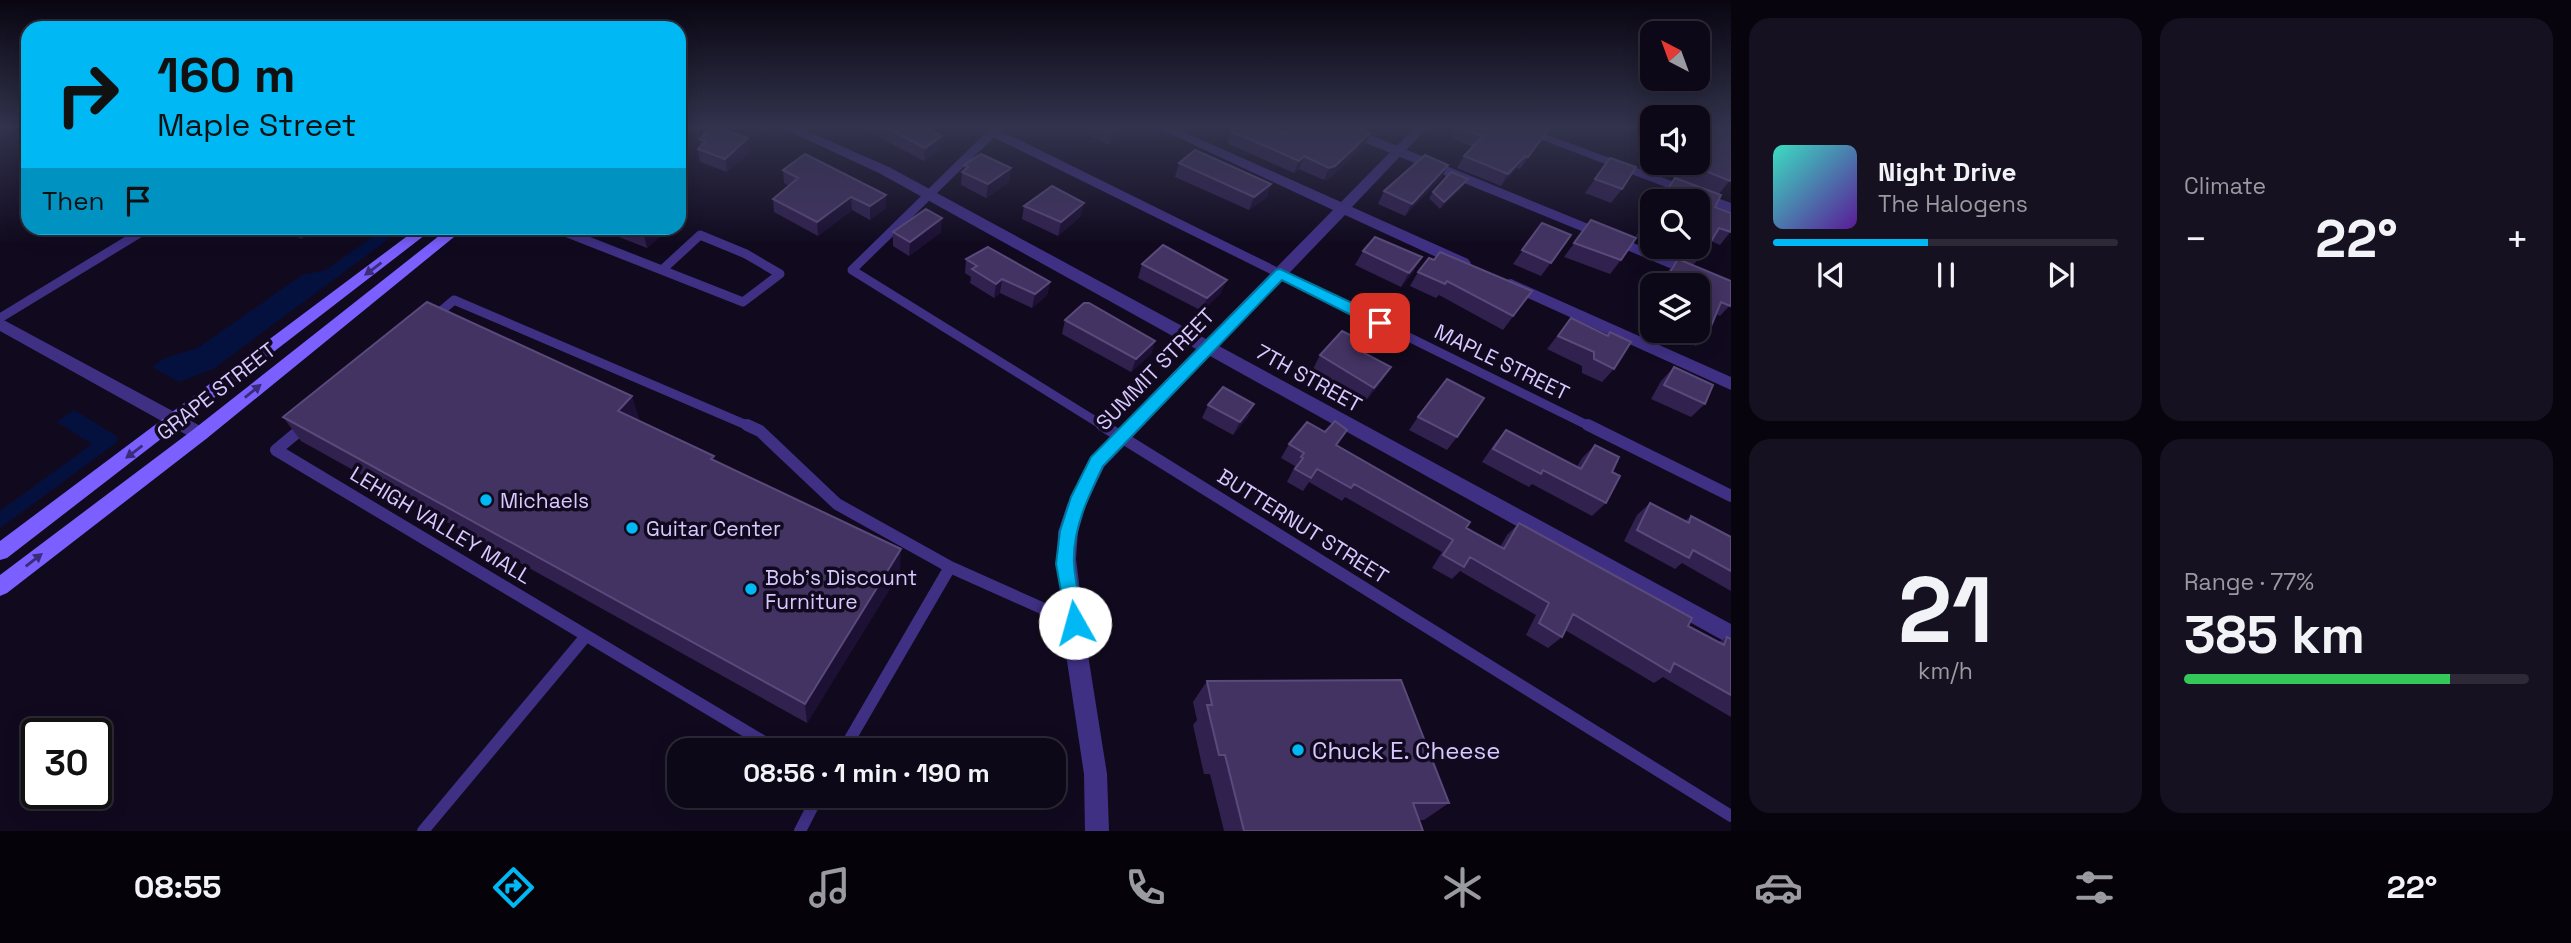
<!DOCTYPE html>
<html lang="en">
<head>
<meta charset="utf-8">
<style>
  body { margin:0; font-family:"Space Grotesk",sans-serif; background:#161120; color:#f1f3f6; height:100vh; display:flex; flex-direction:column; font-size:26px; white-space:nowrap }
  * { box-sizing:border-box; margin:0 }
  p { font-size:23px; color:#9a9aa1 }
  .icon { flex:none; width:38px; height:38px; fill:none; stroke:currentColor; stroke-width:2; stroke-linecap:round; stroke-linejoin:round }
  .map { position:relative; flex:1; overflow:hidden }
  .sheet { display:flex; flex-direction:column; gap:18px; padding:18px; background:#07040d; width:840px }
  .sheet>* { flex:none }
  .banner { position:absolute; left:21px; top:21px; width:665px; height:214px; border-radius:21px; box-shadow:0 4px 18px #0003,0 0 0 2px #2d2936; background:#00b8f3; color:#111; overflow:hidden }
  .needle { width:46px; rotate:319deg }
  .buttons { position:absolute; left:1640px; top:21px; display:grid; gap:14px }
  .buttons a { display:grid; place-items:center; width:70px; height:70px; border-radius:14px; background:#0d0817; box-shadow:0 4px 18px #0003,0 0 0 2px #2d2936; font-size:35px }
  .speed { position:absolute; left:21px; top:718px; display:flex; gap:14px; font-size:35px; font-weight:700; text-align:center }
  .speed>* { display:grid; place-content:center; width:91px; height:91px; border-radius:50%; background:#0d0817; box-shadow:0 4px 18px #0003,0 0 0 2px #2d2936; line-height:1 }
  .speed .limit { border:4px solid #111; border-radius:10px; background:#fff; color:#111 }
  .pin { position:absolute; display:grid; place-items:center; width:60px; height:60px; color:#fff; margin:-30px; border-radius:14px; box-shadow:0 4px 10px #0006 }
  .me { position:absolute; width:77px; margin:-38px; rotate:353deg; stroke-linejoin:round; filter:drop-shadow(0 0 5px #0008) }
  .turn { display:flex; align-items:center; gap:24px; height:147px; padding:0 21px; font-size:32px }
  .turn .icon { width:91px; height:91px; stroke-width:2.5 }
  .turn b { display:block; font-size:49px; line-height:60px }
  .then { display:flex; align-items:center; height:66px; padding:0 21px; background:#0003; gap:14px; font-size:26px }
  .big { font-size:52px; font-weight:800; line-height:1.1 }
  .sheet .widget { flex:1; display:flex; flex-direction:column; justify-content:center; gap:10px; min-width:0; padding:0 24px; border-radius:21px; background:#161120 }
  .sheet .dial { align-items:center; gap:0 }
  .dial b { font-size:91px; line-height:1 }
  .song { display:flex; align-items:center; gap:21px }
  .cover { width:84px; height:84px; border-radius:10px; background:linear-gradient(135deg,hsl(170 70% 55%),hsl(270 70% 35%)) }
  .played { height:7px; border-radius:4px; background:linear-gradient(90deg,#00b8f3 45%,#2d2936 45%) }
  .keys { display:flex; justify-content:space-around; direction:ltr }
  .heat { display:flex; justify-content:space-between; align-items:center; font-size:38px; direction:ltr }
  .charge { height:10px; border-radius:5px; background:linear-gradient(90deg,#34c759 77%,#2d2936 0) }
  .sheet .tiles { flex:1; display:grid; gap:18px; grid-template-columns:repeat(2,1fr) }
  .trip { position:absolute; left:667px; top:738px; width:399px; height:70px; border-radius:21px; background:#0d0817; box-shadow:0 4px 18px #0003,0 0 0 2px #2d2936; font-weight:800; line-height:70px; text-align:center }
  .dock { display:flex; height:112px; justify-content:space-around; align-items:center; background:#050309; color:#9a9aa1 }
  .dock .icon { width:49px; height:49px }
  .dock .on { color:#00b8f3 }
  .dock b { font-size:32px; color:#f1f3f6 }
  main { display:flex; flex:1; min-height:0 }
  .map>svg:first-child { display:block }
  .water { fill:#04113f }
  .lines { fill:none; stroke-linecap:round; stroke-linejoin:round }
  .lane-far1 { stroke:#3f3084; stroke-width:9 }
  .lane { stroke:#3f3084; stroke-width:12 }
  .street { fill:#3f3084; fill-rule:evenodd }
  .secondary { fill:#7b5fff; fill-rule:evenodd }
  .wall { fill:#31214f }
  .shaded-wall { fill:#1c1034 }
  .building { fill:#423362; stroke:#5a4a7b; stroke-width:2 }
  .oneway { fill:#3b2c79 }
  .route { fill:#00b8f3; stroke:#00789e; stroke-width:2 }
  .poi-dot { fill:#00b8f3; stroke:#110a1f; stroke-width:2.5 }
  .labels { text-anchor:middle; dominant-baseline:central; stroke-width:7; stroke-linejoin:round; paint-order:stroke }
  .street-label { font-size:21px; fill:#d7c8ff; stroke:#110a1f }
  .poi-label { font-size:21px; fill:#d7c8ff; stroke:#110a1f; text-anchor:start }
  .near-poi-label { font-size:24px; fill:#d7c8ff; stroke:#110a1f; text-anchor:start }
</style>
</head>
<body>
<main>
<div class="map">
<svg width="1731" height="831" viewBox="0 0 1731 831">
  <rect width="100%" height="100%" fill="#110a1f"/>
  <!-- water -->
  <path class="water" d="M378 233 390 238 213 369 179 382 152 367 165 358 198 348 302 275 326 270Z
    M74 410 118 437 116 443 0 528V511L92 444 57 422Z"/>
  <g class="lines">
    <!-- lane-far1 -->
    <path class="lane-far1" d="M997 128 852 270 1105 427
      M1341 128 1596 232
      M993 132 1591 427
      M555 228 743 302 780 274 746 254 700 235 662 270
      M1617 241 1686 270
      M0 318 148 228
      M433 318 454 300 751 427
      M303 427 306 425"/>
    <!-- lane -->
    <path class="lane" d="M306 425 276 450 779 751
      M747 425 760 431 837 504 950 567
      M1102 425 1731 816
      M1588 425 1731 496
      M843 751 950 567 1073 622
      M423 831 586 636
      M800 831 818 796"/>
    <!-- street -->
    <path class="street" d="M782 128H800L889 167 1206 339 1333 210 1158 128H1175L1341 202 1414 128H1427L1352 207 1468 259 1471 263 1468 267H1458L1345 215 1219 346 1731 624V645L1210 356 1104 467 1086 505 1078 532 1076 559 1089 661 1107 774 1109 831H1085L1084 774 1067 661 1057 559 1058 532 1067 505 1091 457 1196 349 879 173Z
      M1511 128H1529L1731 203V212Z
      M1511 279 1731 377V390L1506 288 1503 284 1506 280Z
      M0 318 206 429 209 434 206 439H194L0 331Z"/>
    <!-- secondary -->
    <path class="secondary" d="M418 228H434L7 558 0 560V541Z
      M449 228H465L206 439 7 593 0 596V575L194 429Z"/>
  </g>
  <!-- wall -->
  <path class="wall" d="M861 128H925L942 136 941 150 924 161Z
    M1090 128H1126L1125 133 1109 145 1088 135Z
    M1454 128H1550L1520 169 1517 168 1501 186 1457 168 1464 156 1473 147 1452 138 1455 133 1452 132Z
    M1698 128H1731V179L1719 194 1715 207 1731 231 1720 245 1711 241 1704 253 1693 265 1676 258 1671 254 1673 250 1664 247H1698V201H1658L1666 190 1676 178 1668 175 1674 163H1698Z
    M1231 131 1285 133H1370L1365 145 1329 179 1324 180 1299 169 1294 173 1227 143Z
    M699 139 750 152 727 172 700 162 698 149 700 147Z
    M1610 158 1622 189 1611 203 1585 193Z
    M1179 163 1271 184 1266 198 1249 210 1175 177Z
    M964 165 1011 168 1009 182 986 198 961 185 962 172 964 170Z
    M783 170 886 208 870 220 852 210 818 236 774 212 773 199 789 186 784 183Z
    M1442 177 1405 216 1378 204 1384 191Z
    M1468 179 1463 186 1440 209 1429 198 1433 192Z
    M1024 206 1081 216 1058 236 1022 219Z
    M1652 211V242L1636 236Z
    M1591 220 1621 260 1610 274 1564 257Z
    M1542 223 1571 235 1541 276 1513 264Z
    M277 228H319L302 239Z
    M596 228H669L647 248Z
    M893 232H941L909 256 893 246Z
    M1363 251 1414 271 1401 287 1355 265Z
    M966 259 1050 282 1047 295 1032 308 1000 293 994 298 970 283 971 277 965 273Z
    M1678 259 1731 304 1720 316 1716 314 1707 336 1696 346 1675 337 1676 331H1698V285H1659L1669 270Z
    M1142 264 1221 293 1202 311 1138 278Z
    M1418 272 1532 291 1503 330 1439 295 1436 298 1410 286Z
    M1652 297V320L1641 315Z
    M1571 318 1614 369 1602 382 1582 373V366L1547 349Z
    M1065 320 1155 341 1151 354 1131 372 1062 334Z
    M1370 345 1365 354 1382 381 1365 402 1313 369 1320 355Z
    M1674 367 1705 404 1691 417 1651 399 1661 381Z
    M1208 405 1248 417 1233 435 1202 418Z
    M283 417 639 421 716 461 900 572 807 723 301 441Z
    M1418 417 1457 437 1447 450 1409 430Z
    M1506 430 1577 467 1582 458 1595 445 1612 472 1606 503 1592 516 1532 484 1529 487 1482 462 1495 443Z
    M1289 444 1466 528 1500 547 1507 535 1519 523 1688 626 1719 642 1727 637 1731 639V717L1663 677 1654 683 1565 630 1562 637 1548 648 1526 635 1536 615 1460 571 1452 579 1432 568 1442 552 1345 497 1342 501 1309 482 1303 491 1287 482 1295 466 1281 458Z
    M1650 503 1685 521 1691 516 1731 537V591L1682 563 1675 569 1624 541 1637 515Z
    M1207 681 1449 803 1424 820H1419L1423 831H1224L1210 774H1204L1193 725 1197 720 1193 702Z"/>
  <!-- shaded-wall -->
  <path class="shaded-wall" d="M1117 128H1126L1125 133 1109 145 1112 131Z
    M1548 130 1540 142 1520 169 1528 157Z
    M1370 133 1365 145 1329 179 1324 180 1329 168Z
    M942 136 941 150 924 161 925 148Z
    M748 138 750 152 727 172 725 159Z
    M1304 156 1299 169 1294 173 1299 161Z
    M1525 156 1517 168 1501 186 1508 174Z
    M1448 165 1442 177 1405 216 1412 204Z
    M1011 168 1009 182 986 198 988 184Z
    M1468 179 1463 186 1440 209 1444 202Z
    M1271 184 1266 198 1249 210 1254 197Z
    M683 188 686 208 685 209 686 213 679 219V191Z
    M886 195V208L870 220V206Z
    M851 197 852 210 818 236 817 222Z
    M1084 203 1081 216 1058 236 1061 222Z
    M942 218 941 232 909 256 910 242Z
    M295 228H319L302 239Z
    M642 228H669L647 248Z
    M1422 257 1414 271 1401 287 1409 273Z
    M1002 279 1000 293 994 298 996 284Z
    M1227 280 1221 293 1202 311 1207 298Z
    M1050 282 1047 295 1032 308 1035 294Z
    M1155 341 1151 354 1131 372 1136 359Z
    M1391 367 1382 381 1365 402 1374 388Z
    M632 396 640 421 618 411Z
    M1254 404 1248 417 1233 435 1240 422Z
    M901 549 900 572 807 723 805 704Z"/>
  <!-- building -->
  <path class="building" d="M712 128H719L748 138 725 159 698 149 706 141 699 139Z
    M887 128H925L942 136 925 148Z
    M1105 128H1117L1112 131Z
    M1234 128H1274L1285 133 1292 128H1359L1370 133 1335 166 1329 168 1304 156 1299 161 1231 131Z
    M1462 128H1543L1548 130 1528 157 1525 156 1508 174 1464 156 1483 136Z
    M1698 128 1731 129V179L1730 181 1686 163H1698Z
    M1195 150 1271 184 1254 197 1179 163Z
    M805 154 886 195 870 206 851 197 817 222 773 199 798 178 783 170Z
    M981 154 1011 168 988 184 962 172 968 167 964 165Z
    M1425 155 1448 165 1412 204 1384 191Z
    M1610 158 1636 167 1622 189 1595 179Z
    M1451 172 1468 179 1444 202 1433 192Z
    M1675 178 1721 195 1715 207 1731 213V232L1719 228 1704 253 1689 247H1698V201H1660Z
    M1052 186 1084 203 1061 222 1024 206Z
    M926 209 942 218 910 242 893 232Z
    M1652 213V226L1645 223Z
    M1591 220 1636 238 1621 260 1574 243Z
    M1542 223 1571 235 1551 263 1522 250Z
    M1375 237 1422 257 1409 273 1363 251Z
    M1163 245 1227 280 1207 298 1142 264Z
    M988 247 1050 282 1035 294 1002 279 996 284 972 269 977 266 966 259Z
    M1440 252 1532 291 1513 316 1447 281 1445 284 1418 272 1429 258 1434 260Z
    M1678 259 1731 281V304L1730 306 1721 302 1707 336 1695 331H1698V285H1662Z
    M427 302 632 396 618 411 714 456 711 459 901 549 805 704 283 417Z
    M1084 303H1089L1155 341 1136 359 1065 320Z
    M1571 318 1608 336 1610 332 1631 342 1614 369 1594 359V352L1558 336Z
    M1342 331 1370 345 1364 353 1391 367 1374 388 1320 355Z
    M1674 367 1713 385 1705 404 1664 385Z
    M1447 379 1484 398 1457 437 1418 417Z
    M1223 387 1254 404 1240 422 1208 405Z
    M1335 421 1347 430 1336 445 1470 522 1466 528 1504 549 1519 523 1692 618 1688 626 1724 645 1727 637 1731 639V695L1674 663 1670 672 1573 614 1562 637 1539 623 1549 603 1470 557 1464 567 1443 555 1453 540 1354 484 1351 488 1317 469 1311 478 1295 469 1303 458 1301 457 1304 453 1289 444 1307 422 1325 432Z
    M1506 430 1581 469 1595 445 1619 457 1612 472 1620 476 1606 503 1543 470 1541 474 1493 449Z
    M1650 503 1689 523 1691 516 1731 537V571L1693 550 1689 558 1637 530Z
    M1401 680 1449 803H1413L1423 831H1244L1225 755H1219L1207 705H1212L1207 681Z"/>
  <!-- one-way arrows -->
  <defs><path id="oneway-solid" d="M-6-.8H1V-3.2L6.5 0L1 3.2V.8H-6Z" transform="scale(1.75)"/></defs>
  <g class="oneway">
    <use href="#oneway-solid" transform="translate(373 269) rotate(143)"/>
    <use href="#oneway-solid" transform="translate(253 391) rotate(-39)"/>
    <use href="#oneway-solid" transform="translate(134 452) rotate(143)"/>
    <use href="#oneway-solid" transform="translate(34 560) rotate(-38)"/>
  </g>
  <!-- sky -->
  <linearGradient id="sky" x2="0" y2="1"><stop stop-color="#090611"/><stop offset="0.52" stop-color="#32334d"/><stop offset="1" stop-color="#32334d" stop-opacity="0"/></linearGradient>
  <rect width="1731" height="244" fill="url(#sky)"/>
  <!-- route -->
  <path class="route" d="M1280 269 1386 319 1388 323 1386 327H1375L1282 280 1103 466C1088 497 1072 530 1074 564 1075 584 1081 604 1084 623L1082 629 1075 632 1068 629 1056 564 1060 531 1071 497 1091 457 1276 270Z"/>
  <!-- markers -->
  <g class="poi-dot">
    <circle cx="486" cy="500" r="7"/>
    <circle cx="632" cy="528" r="7"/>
    <circle cx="751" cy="589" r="7"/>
    <circle cx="1298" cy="750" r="7"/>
  </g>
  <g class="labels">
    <!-- street labels -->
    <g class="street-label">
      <text transform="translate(1502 362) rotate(26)">MAPLE STREET</text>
      <text transform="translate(1155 369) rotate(-46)">SUMMIT STREET</text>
      <text transform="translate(1309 378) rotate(29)">7TH STREET</text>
      <text transform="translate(216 391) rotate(-38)">GRAPE STREET</text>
      <text transform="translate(441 525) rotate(31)">LEHIGH VALLEY MALL</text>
      <text transform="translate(1303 526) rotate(32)">BUTTERNUT STREET</text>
    </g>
    <!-- poi labels -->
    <g class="poi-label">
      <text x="500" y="500">Michaels</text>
      <text x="646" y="528">Guitar Center</text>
      <text x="765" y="577">Bob's Discount<tspan x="765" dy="24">Furniture</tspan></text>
    </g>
    <!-- near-poi labels -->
    <g class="near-poi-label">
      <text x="1312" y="750">Chuck E. Cheese</text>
    </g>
  </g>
</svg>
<div class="buttons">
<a><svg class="needle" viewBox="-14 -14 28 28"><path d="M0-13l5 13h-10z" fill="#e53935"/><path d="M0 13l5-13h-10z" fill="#9a9aa1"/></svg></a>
<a><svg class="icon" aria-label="sound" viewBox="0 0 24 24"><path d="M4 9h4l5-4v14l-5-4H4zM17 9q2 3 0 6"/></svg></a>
<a><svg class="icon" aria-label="search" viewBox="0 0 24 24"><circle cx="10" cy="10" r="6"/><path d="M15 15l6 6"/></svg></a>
<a><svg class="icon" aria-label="layers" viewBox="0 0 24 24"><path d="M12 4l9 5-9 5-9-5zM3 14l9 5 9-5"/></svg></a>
</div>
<div class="speed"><div class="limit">30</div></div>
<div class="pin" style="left:1380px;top:323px;background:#d93025"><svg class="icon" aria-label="arrive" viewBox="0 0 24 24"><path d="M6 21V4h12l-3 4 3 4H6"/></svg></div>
<svg class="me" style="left:1075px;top:623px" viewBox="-20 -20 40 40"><circle r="19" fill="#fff"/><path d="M0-13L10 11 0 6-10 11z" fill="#00b8f3"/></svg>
<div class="trip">08:56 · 1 min · 190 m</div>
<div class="banner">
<div class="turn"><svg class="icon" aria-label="right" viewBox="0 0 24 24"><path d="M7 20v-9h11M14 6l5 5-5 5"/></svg><div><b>160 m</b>Maple Street</div></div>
<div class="then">Then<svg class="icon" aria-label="arrive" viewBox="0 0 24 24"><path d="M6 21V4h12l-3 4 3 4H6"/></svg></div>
</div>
</div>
<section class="sheet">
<div class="tiles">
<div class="widget">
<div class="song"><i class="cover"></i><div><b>Night Drive</b><p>The Halogens</p></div></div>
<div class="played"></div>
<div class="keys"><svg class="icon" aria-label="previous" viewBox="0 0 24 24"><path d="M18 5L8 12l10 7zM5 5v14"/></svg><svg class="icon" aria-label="pause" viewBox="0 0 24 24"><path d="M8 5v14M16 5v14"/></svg><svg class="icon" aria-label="next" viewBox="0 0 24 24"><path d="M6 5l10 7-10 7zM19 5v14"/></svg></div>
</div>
<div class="widget"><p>Climate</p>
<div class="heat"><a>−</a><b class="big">22°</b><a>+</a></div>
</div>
<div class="widget dial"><b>21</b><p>km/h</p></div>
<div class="widget"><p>Range · 77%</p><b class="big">385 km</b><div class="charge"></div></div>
</div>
</section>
</main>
<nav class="dock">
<b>08:55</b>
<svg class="icon on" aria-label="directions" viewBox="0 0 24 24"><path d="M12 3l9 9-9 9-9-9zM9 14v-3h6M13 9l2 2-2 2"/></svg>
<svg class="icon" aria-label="music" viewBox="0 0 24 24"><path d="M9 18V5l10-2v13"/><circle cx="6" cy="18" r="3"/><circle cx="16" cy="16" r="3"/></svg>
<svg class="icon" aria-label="phone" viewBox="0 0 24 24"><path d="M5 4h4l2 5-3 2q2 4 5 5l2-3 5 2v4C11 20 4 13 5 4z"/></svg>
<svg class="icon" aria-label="climate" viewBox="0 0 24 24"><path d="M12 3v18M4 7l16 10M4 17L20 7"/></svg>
<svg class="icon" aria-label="car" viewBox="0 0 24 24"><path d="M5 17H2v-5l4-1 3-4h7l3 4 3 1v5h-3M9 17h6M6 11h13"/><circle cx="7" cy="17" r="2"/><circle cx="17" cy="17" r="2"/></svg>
<svg class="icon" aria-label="filters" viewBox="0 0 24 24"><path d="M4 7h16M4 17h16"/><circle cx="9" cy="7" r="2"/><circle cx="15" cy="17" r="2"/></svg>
<b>22°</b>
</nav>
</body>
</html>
